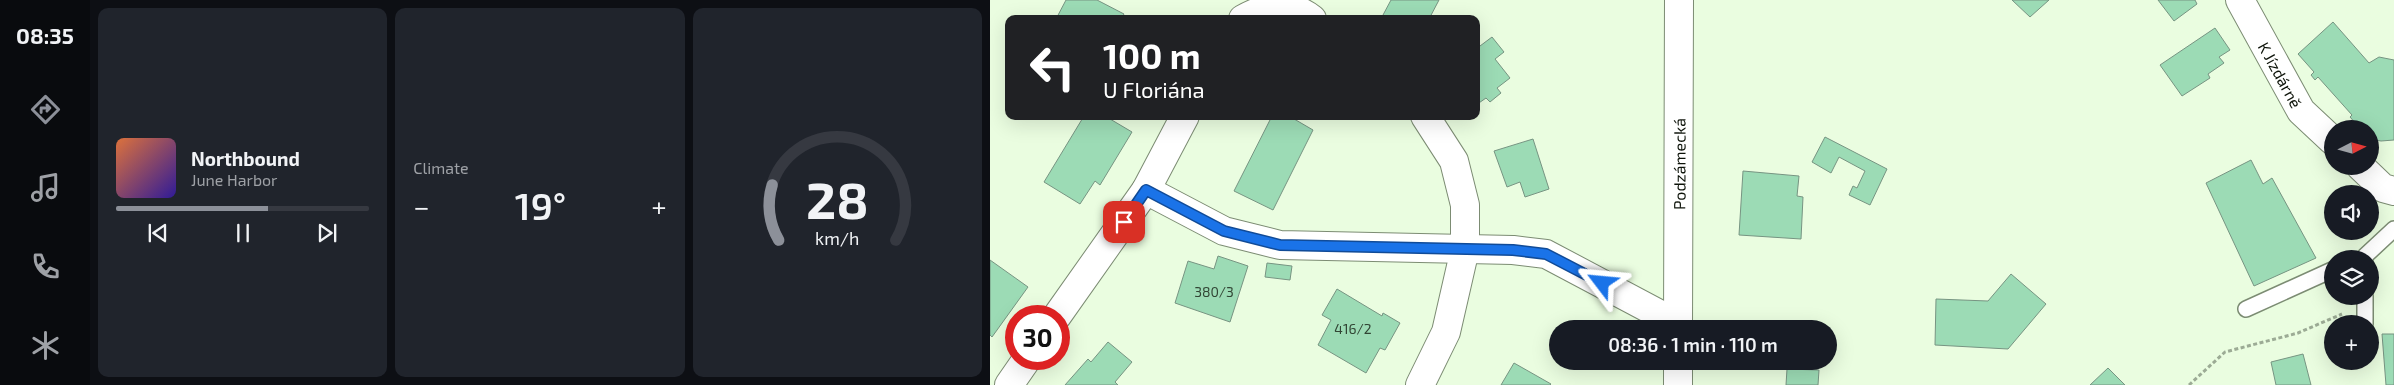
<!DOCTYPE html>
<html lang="en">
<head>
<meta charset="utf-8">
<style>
  body { margin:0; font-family:"Exo 2",sans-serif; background:#20242c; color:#f1f3f6; height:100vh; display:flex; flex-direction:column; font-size:19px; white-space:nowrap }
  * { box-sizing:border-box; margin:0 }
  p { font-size:16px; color:#9ea1a6 }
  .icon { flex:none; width:28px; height:28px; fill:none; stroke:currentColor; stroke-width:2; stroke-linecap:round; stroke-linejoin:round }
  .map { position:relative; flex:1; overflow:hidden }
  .details { display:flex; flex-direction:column; gap:8px; padding:8px; background:#0d0f14; width:900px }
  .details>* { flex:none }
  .guide { position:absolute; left:15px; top:15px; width:475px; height:105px; border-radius:10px; box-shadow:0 5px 20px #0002; background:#202124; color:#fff; overflow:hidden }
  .needle { width:32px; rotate:84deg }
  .tools { position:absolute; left:1334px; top:120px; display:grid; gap:10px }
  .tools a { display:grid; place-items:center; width:55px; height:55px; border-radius:50%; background:#171b24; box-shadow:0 5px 20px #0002; font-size:25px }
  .speed { position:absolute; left:15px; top:305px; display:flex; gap:10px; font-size:25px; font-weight:700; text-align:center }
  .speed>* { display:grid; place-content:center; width:65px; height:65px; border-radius:50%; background:#171b24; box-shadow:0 5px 20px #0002; line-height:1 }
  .speed .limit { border:8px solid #d22; background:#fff; color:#111 }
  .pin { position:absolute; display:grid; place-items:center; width:42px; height:42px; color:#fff; margin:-21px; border-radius:10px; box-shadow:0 2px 8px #0006 }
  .me { position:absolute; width:55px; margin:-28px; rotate:299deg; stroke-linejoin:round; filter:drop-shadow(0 0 4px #0008) }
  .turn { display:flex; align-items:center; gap:18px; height:105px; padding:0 15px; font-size:22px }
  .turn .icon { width:65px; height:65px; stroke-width:2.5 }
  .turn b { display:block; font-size:35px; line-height:42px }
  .big { font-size:38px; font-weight:600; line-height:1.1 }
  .details .card { flex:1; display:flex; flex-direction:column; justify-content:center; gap:8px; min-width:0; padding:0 18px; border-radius:10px; background:#20242c }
  .details .dial { align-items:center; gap:0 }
  .dial svg { height:130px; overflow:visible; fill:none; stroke:#363941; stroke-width:7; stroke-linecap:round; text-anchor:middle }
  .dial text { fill:#f1f3f6; stroke:none }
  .song { display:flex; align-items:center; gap:15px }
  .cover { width:60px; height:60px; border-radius:8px; background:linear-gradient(135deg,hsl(20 70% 55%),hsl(250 70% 35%)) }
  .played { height:5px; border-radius:2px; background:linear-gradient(90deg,#8c9099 60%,#363941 60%) }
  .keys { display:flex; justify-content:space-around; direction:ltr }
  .heat { display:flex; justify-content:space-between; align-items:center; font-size:28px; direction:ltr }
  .details .tiles { flex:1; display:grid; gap:8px; grid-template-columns:repeat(3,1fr) }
  .trip { position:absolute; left:559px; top:320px; width:288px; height:50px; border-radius:25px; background:#171b24; box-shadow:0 5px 20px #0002; font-weight:600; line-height:50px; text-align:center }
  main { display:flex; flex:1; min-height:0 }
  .tabs { display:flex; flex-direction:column; width:90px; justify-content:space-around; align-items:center; background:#090b0e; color:#9ea1a6 }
  .tabs .icon { width:35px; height:35px }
  .tabs .selected { color:#8c9099 }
  .tabs b { font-size:22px; color:#f1f3f6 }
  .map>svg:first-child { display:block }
  .building { fill:#9cdbb5; stroke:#779482 }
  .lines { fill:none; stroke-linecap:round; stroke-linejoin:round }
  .lane-casing { stroke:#7c8c73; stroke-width:18 }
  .street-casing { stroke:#7c8c73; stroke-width:30 }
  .path { stroke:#9cab95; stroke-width:3; stroke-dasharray:4 2.5; stroke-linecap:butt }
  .lane { stroke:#fff; stroke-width:15 }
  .street { stroke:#fff; stroke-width:28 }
  .route-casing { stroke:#114b97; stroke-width:12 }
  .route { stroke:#1a73e8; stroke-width:9 }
  .labels { text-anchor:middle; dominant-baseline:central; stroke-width:5; stroke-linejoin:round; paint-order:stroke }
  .number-label { font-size:14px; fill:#314534 }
  .street-label { font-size:16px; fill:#0d1309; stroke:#eafde0 }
</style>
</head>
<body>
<main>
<nav class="tabs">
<b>08:35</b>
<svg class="icon selected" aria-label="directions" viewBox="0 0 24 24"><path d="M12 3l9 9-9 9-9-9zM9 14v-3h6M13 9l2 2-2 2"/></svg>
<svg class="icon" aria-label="music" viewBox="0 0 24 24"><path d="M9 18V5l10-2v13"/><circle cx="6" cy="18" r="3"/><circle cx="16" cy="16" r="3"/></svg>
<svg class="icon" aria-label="phone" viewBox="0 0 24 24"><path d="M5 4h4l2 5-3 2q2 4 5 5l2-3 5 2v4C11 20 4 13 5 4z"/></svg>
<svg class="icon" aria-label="climate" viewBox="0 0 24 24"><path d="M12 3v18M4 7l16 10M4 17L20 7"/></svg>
</nav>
<section class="details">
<div class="tiles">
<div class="card">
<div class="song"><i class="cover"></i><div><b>Northbound</b><p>June Harbor</p></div></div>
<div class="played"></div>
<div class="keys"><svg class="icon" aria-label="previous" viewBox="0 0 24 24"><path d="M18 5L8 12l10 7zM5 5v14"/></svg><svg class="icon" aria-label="pause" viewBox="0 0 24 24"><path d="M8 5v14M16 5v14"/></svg><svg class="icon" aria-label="next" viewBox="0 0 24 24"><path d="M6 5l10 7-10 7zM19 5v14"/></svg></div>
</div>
<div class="card"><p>Climate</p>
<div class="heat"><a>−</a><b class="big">19°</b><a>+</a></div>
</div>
<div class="card dial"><svg viewBox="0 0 100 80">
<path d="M14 69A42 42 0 1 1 86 69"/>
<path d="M14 69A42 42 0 0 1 10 35" stroke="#8c9099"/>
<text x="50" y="56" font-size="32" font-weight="700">28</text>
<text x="50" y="72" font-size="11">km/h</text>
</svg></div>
</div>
</section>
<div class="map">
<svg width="1404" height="385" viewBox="0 0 1404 385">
  <rect width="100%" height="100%" fill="#eafde0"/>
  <!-- building -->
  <path class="building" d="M76 0H107L134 14 131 19H66Z
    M401 0H449L439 19H400L393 15Z
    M1022 0H1059L1040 17Z
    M1168 0H1205L1207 4 1184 21Z
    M1343 22 1379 63 1389 57 1404 60V140L1391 141 1380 139V129H1373L1367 125 1360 117 1362 115 1328 77 1325 80 1321 75 1324 72 1308 54Z
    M1225 28 1240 50 1229 57 1234 63 1218 74 1220 78 1192 96 1170 65Z
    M502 37 514 52 505 59 520 78 507 88 511 93 500 102 496 98 486 105V49Z
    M94 116H115L142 132 110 185 105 181 90 204 54 182Z
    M282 116H299L323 130 283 210 244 191Z
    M835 137 897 169 880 205 859 195 863 186 867 188 875 171 849 157 841 173 822 162Z
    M543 139 559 189 535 197 530 182 517 187 504 151Z
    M1261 160 1273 184 1282 178 1326 258 1264 286 1216 183Z
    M753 171 809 176 807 196 813 197 811 239 749 235Z
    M228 256 258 266 240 322 185 303 198 261 224 269Z
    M0 260 38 287 2 337 0 335Z
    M277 263 302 266 300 280 275 277Z
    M1021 274 1056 304 1018 349 945 345 946 299 998 301Z
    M347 289 392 316 393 313 410 323 395 350 390 348 376 373 328 345 341 320 332 315Z
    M1392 334H1404V385H1396Z
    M118 342 142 362 125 382 128 385H75L98 359 101 362Z
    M1313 354 1321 385H1286L1281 362Z
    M524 363 561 384 560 385H511Z
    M1118 368 1135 385H1100Z
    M797 369 829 370 828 385H796Z"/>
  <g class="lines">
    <!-- lane casing -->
    <g class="lane-casing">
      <path id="lane" d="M1375 259V256L1404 229
        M1375 296V324
        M1256 309 1342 270"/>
    </g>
    <!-- street casing -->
    <g class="street-casing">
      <g id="street">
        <path id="s1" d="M1250 0 1311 111 1342 140"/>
        <path d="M253 19C276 6 299 1 322 19"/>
        <path d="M1370 166 1393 188 1404 191"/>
        <path d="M156 190 234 231 290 245 523 250 556 254 688 324"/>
        <path d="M67 316 156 190 195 116"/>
        <path id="s2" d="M688 329 689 0"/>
        <path d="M19 385 37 359"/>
        <path d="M430 385 456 332 475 249V205L464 161 435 116"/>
        <path d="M688 385V361"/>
      </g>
    </g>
    <!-- path -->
    <path class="path" d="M1199 385 1235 352 1308 333 1352 314"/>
    <!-- lane -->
    <use href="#lane" class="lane"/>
    <!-- street -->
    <use href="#street" class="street"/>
  </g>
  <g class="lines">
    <!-- route casing -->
    <g class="route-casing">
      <path id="route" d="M134 222 156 190 234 231 290 245 523 250 556 254 612 283"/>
    </g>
    <!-- route -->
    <use href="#route" class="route"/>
  </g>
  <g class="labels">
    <!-- number labels -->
    <g class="number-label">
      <text x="224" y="291">380/3</text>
      <text x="363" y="328">416/2</text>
    </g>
    <!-- street labels -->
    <g class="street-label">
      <text stroke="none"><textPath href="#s1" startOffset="85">K Jízdárně</textPath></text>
      <text stroke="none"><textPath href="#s2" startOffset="165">Podzámecká</textPath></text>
    </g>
  </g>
</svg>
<div class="tools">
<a><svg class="needle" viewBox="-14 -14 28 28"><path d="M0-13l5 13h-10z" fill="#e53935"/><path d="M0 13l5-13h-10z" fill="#9ea1a6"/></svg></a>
<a><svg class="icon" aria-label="sound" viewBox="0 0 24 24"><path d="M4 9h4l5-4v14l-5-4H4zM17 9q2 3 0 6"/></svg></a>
<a><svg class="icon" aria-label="layers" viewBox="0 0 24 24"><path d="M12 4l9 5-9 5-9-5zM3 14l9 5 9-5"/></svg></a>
<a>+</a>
</div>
<div class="speed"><div class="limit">30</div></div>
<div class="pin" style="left:134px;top:222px;background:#d93025"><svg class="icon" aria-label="arrive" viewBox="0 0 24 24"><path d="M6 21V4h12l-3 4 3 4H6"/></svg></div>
<svg class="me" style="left:612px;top:283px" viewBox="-20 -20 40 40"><path d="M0-17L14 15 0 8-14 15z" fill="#1a73e8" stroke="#fff" stroke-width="4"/></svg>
<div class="trip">08:36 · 1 min · 110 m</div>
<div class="guide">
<div class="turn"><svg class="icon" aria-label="left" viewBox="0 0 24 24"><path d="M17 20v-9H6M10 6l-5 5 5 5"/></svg><div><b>100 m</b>U Floriána</div></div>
</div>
</div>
</main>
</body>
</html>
